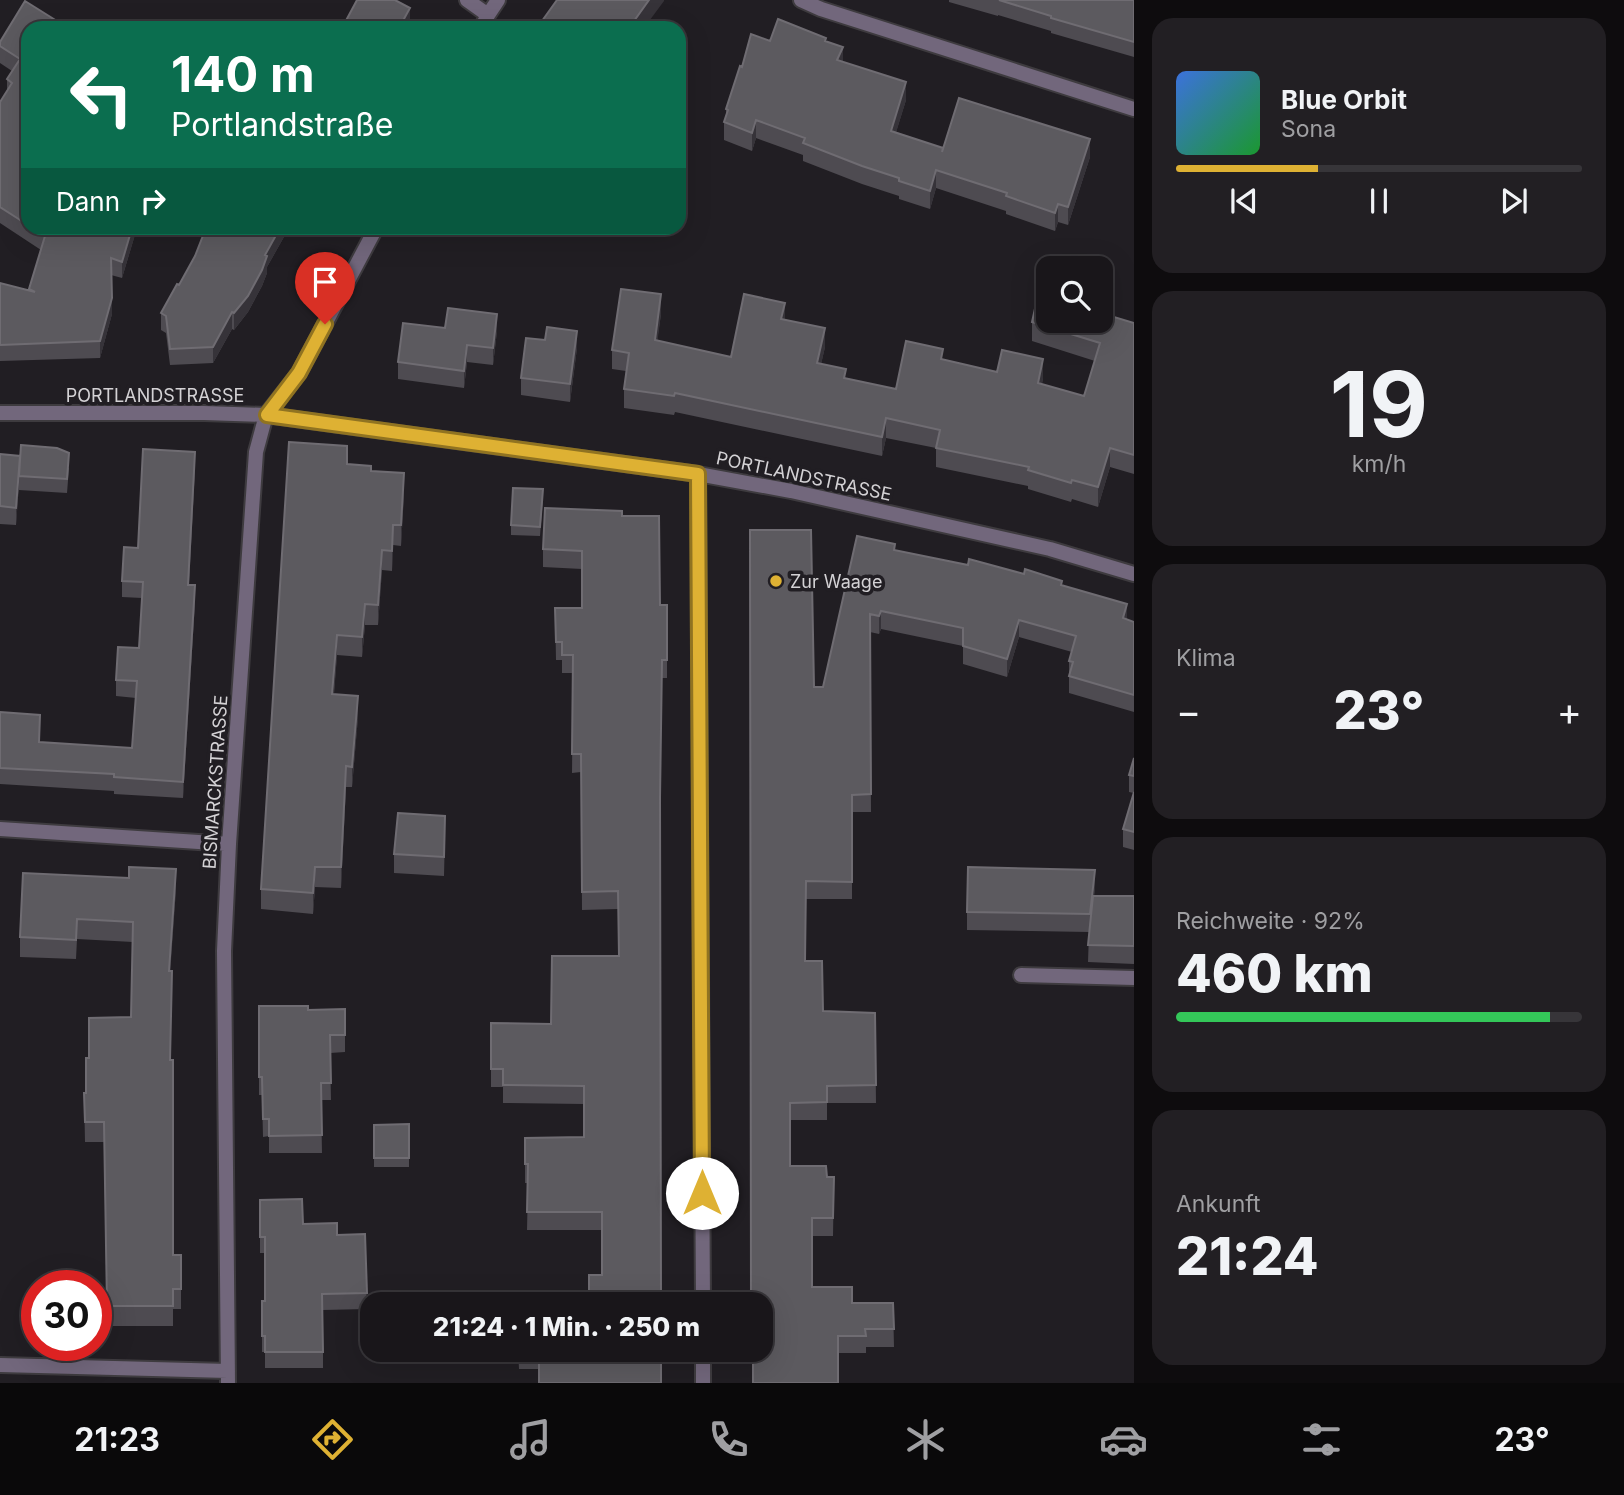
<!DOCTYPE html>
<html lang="de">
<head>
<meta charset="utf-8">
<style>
  body { margin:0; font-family:Inter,sans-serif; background:#221f23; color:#f1f3f6; height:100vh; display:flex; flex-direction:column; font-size:26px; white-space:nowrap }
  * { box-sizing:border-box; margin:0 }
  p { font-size:23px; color:#9f9fa2 }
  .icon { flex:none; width:38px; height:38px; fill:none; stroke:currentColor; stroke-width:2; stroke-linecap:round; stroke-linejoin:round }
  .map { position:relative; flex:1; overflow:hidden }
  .side { display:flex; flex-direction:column; gap:18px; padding:18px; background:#0e0c0e; width:490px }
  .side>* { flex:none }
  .guide { position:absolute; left:21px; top:21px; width:665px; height:214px; border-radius:21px; box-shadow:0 7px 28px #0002,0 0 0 2px #373539; background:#0b6e4f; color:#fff; overflow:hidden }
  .controls { position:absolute; left:1036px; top:256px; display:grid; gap:14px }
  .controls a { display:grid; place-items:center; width:77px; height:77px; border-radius:14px; background:#19161a; box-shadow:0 7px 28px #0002,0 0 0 2px #373539; font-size:35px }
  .speed { position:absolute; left:21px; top:1270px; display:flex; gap:14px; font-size:35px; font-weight:700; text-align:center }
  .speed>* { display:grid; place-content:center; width:91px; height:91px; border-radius:50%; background:#19161a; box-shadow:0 7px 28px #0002,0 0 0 2px #373539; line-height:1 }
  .speed .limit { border:10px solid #d22; background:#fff; color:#111 }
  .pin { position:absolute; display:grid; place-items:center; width:60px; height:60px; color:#fff; margin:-72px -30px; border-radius:50% 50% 50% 0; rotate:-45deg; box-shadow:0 0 7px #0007 }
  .pin .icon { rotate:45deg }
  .me { position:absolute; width:77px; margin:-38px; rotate:0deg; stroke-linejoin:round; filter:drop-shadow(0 0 5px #0008) }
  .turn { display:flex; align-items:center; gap:24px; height:147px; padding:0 35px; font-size:32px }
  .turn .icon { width:91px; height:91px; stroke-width:2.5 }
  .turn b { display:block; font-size:49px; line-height:60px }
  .then { display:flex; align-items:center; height:66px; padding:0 35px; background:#0003; gap:14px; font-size:26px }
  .big { font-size:52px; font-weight:800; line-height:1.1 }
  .side .card { flex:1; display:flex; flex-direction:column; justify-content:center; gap:10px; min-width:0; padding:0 24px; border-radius:21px; background:#221f23 }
  .side .dial { align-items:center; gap:0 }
  .dial b { font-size:91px; line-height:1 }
  .song { display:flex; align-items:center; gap:21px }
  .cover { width:84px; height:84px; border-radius:10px; background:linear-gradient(135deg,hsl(220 70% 55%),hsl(130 70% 35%)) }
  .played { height:7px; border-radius:4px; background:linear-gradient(90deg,#deb133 35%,#373539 35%) }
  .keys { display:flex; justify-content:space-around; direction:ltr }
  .heat { display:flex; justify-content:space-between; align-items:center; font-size:38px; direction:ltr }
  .charge { height:10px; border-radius:5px; background:linear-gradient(90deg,#34c759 92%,#373539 0) }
  .trip { position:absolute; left:360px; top:1292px; width:413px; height:70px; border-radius:21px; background:#19161a; box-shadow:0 7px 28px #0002,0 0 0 2px #373539; font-weight:800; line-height:70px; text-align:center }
  .dock { display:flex; height:112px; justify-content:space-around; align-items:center; background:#0a090a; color:#9f9fa2 }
  .dock .icon { width:49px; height:49px }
  .dock .selected { color:#deb133 }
  .dock b { font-size:32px; color:#f1f3f6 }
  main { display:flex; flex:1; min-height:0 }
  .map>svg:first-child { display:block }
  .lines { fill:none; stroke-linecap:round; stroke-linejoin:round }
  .street-casing { stroke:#3e3b3f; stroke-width:18 }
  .street { stroke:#72677c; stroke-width:14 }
  .wall { fill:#4e4b51 }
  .shaded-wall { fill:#363339 }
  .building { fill:#5c5a5f; stroke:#6f6c72; stroke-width:2 }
  .route-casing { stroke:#907321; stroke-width:18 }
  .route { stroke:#deb133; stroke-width:12 }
  .poi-dot { fill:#deb133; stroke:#211e23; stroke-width:2.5 }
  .labels { text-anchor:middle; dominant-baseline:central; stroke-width:7; stroke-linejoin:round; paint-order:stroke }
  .street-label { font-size:18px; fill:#d4d2d5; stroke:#211e23 }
  .poi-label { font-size:18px; fill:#d4d2d5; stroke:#211e23; text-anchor:start }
</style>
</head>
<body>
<main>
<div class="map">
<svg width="1134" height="1383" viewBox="0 0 1134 1383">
  <rect width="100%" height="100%" fill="#211e23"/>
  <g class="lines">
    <!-- street casing -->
    <g class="street-casing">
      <path id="street" d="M467 0 488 15
        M801 0 821 9 1134 109
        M481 28 488 15 498 0
        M0 413H204L266 415 698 474 791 491 1050 549 1134 574
        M698 474 703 1304
        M0 829 229 844
        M1021 975 1134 978
        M703 1349V1383
        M0 1365 228 1371
        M228 1383 224 951 229 844 256 452 266 415 299 373 376 228"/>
    </g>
    <!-- street -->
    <use href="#street" class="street"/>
  </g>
  <!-- wall -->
  <path class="wall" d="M949 0H1134V57L1051 33V31L998 15V16L949 2Z
    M28 28V228H137L122 278 111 275 112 314 100 358 0 361V283L29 291 41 250 0 223V102L7 91V79L12 71 0 63V42Z
    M826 41 843 62 906 100 896 132 943 148 1090 157 1068 225 1058 222 1055 231 1006 214V211L936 188 930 209 899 199V196L862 184 803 161V155L756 138 752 151 724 140V122L726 117V109L742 67Z
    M206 228H289L267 267V273L262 286 248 312 234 330 232 329 213 363 170 365 166 333 161 330V313L179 285 195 256Z
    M661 314 657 341 731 357 785 320 825 347 821 364 846 378 896 389 943 360 997 372 1043 378 1042 384 1084 396 1095 361 1032 341V322L1134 323V474L1110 467 1098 507 1072 499 1071 502 1028 489V486L936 467V448L886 438 882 456 675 412 674 415 624 408V389L626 371 612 369V350Z
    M445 328 497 331 493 365 467 362 464 388 398 379V362Z
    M577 348 570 402 521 395V378Z
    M0 454 20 456 69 468 67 493 19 490V484L16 525 0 524Z
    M347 465 371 471 404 494 401 546 393 545 392 571 382 570 378 625H365L362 657 337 655 334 694 358 717 352 787H346L341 888 315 887 313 914 261 909V889Z
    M195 468 189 585 195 602 183 798 114 794V791L0 784V712L40 731V742L132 748 136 698 116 696V680L139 648 142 598 122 597V581L138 548Z
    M543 499 540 536 511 535V525Z
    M622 516 660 605H667V678H662L660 813 661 1304 589 1291 602 1275V1230H527L528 1183H525V1138L584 1137V1104L503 1103V1087H491V1023L551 1024 619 956 618 909 582 910 581 772 572 773 573 673H562V660H556L555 608H582V569L543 567V549Z
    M895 550 1062 585 1127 620 1134 622V712L1069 693V661L1072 652 1019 637 1007 677 963 664V646L881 629 879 634 870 632 871 812H852V899H806L805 961 823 1011 875 1013 876 1103H827V1120H790V1166L827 1177H834L833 1236H812V1287L852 1303H893L894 1347H866V1353H838L753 1383 814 687H823Z
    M1134 758V850L1123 847V829L1134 793 1129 792V775Z
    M445 834 444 876 394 873V854Z
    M1095 888 1094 896H1134V964L1088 962 1089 932 967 930V912Z
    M176 889 170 971 173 1255H181V1309H173V1326H107L104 1142H85L84 1093H86L89 1058 131 1017 133 942 77 939 76 959 20 957V937Z
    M259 1006 308 1010 345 1009V1052L330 1053 331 1100H321L322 1153H269V1136L263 1137 262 1095H259Z
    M409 1124V1167H374V1125Z
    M260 1200 303 1224 337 1235 365 1234 367 1309 323 1310V1368H265V1352H262V1317L265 1301V1253H260Z
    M518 1349H661L539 1369H519Z"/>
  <!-- shaded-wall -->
  <path class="shaded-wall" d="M649 0H664V1L644 28H629Z
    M410 8V24L408 28H399Z
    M843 47V65L837 60Z
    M906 82V100L891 149V131Z
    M756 120V138L752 151V133Z
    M1090 139V157L1068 225V207Z
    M936 170V188L930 209V191Z
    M1058 204V222L1055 231V213Z
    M132 228H137L122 278V262Z
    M280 228H289L267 267V273L262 286 248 312 234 330V313Z
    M661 294V314L655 360V340Z
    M112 298V314L100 358V341Z
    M785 303V322L781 319Z
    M232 312V329L213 363V347Z
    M497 314V331L493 365V348Z
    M825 328V347L817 382V363Z
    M577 331V348L570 402V384Z
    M467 345V362L464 388V371Z
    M1043 359V378L1038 402V383Z
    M886 418V438L882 456V437Z
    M1110 448V467L1098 507V487Z
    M195 452V468L188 601V585Z
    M20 456 19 484 16 525V508Z
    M404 473V494L401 546V525Z
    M393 525V545L392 571V551Z
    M382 550V570L378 625V605Z
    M195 585V602L183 798V782Z
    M365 604V625L362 657V637Z
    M1127 604V622L1123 618Z
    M881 611V629L879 634V616Z
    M1019 620V637L1007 677V659Z
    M337 635V655L332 714V694Z
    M358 696V717L352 787V767Z
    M346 766V787L341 888V867Z
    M315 867V887L313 914V893Z
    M176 869V889L169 991V971Z
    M1095 870V888L1090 932V914Z"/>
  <!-- building -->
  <path class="building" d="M357 0H395L410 8 399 28H342Z
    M557 0H649L629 28H537Z
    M999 0H1134V42L1051 18V16Z
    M25 1 68 28H28V225L0 207V102L12 83 7 79 20 59 0 46V42Z
    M778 19 826 38 825 41 843 47 837 60 906 82 891 131 943 148 942 152 959 98 1090 139 1068 207 1058 204 1055 213 1006 196 1007 193 936 170 930 191 899 181V178L862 166 803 143 805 138 756 120 752 133 724 122 728 110 726 109 740 66 742 67 751 34 770 41Z
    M32 228H132L122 262 111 258 112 298 100 341 0 345V283L35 292 29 289 45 236Z
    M206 228H280L265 255 267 256 262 270 248 296 234 313 232 312 213 347 170 349 166 316 161 313 177 284 179 285 195 256Z
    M621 289 661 294 655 340 731 357 744 294 785 303 781 319 825 328 817 363 846 369 844 378 896 389 906 341 943 349 941 359 997 372 1002 350 1043 359 1038 383 1084 396 1100 343 1032 322 1038 295 1048 298V320H1101V313L1134 323V455L1110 448 1098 487 1072 480 1071 483 1028 470 1029 467 936 448 940 430 886 418 882 437 675 393 674 396 624 389 629 353 612 350Z
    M448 308 497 314 493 348 467 345 464 371 398 362 403 323 445 328Z
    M547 327 577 331 570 384 521 378 526 338 545 340Z
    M289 442 347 446V464L371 466V471L404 473 401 525H393L392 551 382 550 378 605 365 604 362 637 337 635 332 694 358 696 352 767 346 766 341 867H315L313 893 261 889Z
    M21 445 57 448 69 453 67 479 19 476Z
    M143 449 195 452 188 585H195L183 782 114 777V774L0 768V712L40 715 39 742 132 748 137 681 116 680 118 647 139 648 143 582 122 581 124 547 138 548Z
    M0 454 20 456 16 508 0 506Z
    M513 488 543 489 540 527 511 525Z
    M545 508 622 511V516H659L660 605H667V660H662L660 798 661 1304H521V1291H589V1275H602V1212H527L528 1164H525V1138L584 1137V1086L503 1085V1069H491V1023L551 1024 552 956H619L618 891 582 892 581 754H572L573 655H562V642H556L555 608H582V551L543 549Z
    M750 530H811L814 687H823L857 536 895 544 894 550 968 565 969 559 1024 574 1025 569 1062 581 1061 585 1127 604 1123 618 1134 622V695L1069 676 1073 662 1069 661 1076 636 1019 620 1007 659 963 646V628L881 611 879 616 870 614 871 794 852 795V882L806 881 805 961H822L823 1011 875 1013 876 1085 827 1086V1102L790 1103V1166H826L827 1177H834L833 1218H812V1287H852V1303H893L894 1329H865L866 1336H838V1383H753V1349H761V1304H751Z
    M1134 758V776L1129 775Z
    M1134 792V832L1123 829Z
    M398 813 445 816 444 857 394 854Z
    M129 867 176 869 169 971H172L170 1060H173V1255H181V1289H173V1306H107L104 1122H85L84 1093H86V1058H89V1018L131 1017 133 922 77 919 76 940 20 937 23 873 129 878Z
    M968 867 1095 870 1090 914 967 912Z
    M1093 896H1134V946L1088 945Z
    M259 1006H308V1010L345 1009V1035H330L331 1083H321L322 1135 269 1136V1119H263L262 1077H259Z
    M409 1124V1158H374V1125Z
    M302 1199 303 1224 337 1223V1235L365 1234 367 1293 322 1294 323 1352H265V1336H262V1301H265V1237H260V1200Z
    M519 1349H661V1383H539V1351H519Z"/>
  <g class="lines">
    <!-- route casing -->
    <g class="route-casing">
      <path id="route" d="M325 324 299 373 267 415 698 474 702 1193"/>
    </g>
    <!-- route -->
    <use href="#route" class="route"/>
  </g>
  <!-- markers -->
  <circle class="poi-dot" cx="776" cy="581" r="7"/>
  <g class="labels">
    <!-- street labels -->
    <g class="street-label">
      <text x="155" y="395">PORTLANDSTRASSE</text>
      <text transform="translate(804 476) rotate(12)">PORTLANDSTRASSE</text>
      <text transform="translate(215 782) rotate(-86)">BISMARCKSTRASSE</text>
    </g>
    <!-- poi labels -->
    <g class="poi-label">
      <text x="790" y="581">Zur Waage</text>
    </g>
  </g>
</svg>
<div class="controls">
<a><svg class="icon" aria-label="search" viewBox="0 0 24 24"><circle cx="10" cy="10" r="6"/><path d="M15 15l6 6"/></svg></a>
</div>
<div class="speed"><div class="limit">30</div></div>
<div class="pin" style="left:325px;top:324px;background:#d93025"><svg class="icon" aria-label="arrive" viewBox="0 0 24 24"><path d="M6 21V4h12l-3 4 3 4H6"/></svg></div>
<svg class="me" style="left:702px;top:1193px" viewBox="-20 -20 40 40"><circle r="19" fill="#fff"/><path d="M0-13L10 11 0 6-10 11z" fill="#deb133"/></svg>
<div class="trip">21:24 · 1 Min. · 250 m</div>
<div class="guide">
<div class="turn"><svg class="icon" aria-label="left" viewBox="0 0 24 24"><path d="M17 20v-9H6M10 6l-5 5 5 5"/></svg><div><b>140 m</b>Portlandstraße</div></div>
<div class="then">Dann<svg class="icon" aria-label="right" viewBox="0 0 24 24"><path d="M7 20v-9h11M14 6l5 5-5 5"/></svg></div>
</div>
</div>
<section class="side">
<div class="card">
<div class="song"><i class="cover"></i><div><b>Blue Orbit</b><p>Sona</p></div></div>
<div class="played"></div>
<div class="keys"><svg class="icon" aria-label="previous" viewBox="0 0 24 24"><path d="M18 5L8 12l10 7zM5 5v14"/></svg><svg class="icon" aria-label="pause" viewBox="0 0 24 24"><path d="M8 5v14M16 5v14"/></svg><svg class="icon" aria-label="next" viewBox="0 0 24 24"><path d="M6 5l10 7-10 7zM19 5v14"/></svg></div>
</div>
<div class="card dial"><b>19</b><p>km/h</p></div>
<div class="card"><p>Klima</p>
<div class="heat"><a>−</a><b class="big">23°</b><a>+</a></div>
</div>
<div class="card"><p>Reichweite · 92%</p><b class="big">460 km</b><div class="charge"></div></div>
<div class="card"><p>Ankunft</p><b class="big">21:24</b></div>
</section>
</main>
<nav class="dock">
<b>21:23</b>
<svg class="icon selected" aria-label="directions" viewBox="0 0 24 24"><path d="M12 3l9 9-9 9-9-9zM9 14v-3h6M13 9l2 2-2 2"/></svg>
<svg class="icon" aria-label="music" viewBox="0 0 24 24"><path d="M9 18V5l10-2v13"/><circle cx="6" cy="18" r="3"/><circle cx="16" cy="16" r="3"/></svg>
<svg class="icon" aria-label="phone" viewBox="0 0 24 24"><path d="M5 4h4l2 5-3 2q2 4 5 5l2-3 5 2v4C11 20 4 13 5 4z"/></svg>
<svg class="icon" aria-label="climate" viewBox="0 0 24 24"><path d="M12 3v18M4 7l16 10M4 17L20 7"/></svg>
<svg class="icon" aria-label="car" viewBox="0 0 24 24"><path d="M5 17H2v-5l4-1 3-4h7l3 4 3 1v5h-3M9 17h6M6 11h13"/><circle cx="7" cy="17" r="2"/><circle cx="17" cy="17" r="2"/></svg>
<svg class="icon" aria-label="filters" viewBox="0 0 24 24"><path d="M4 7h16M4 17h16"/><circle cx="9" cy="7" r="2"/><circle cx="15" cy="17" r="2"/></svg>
<b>23°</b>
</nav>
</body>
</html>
